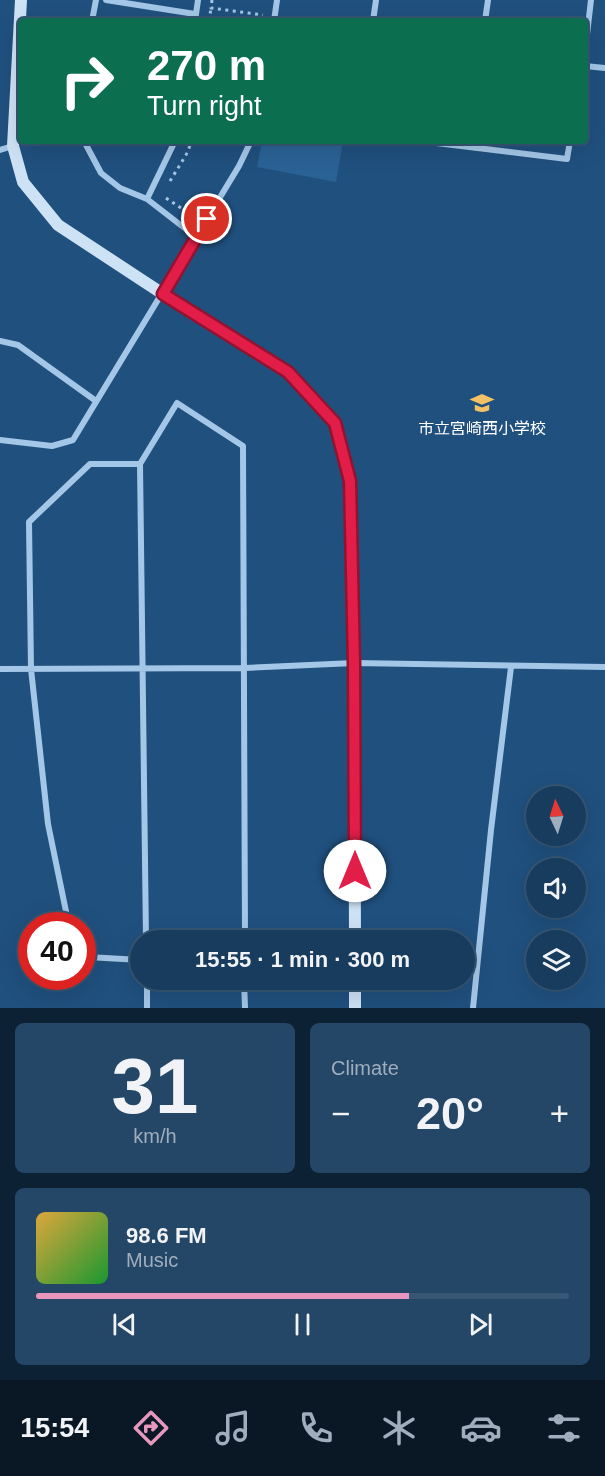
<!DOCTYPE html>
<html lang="en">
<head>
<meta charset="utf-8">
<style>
  body { margin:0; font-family:Helvetica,"Noto Sans JP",sans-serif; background:#254767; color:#f1f3f6; height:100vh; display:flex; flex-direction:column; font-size:22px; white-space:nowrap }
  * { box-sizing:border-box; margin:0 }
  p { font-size:20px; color:#9fadbc }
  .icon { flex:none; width:33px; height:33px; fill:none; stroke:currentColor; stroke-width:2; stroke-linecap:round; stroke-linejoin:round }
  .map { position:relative; height:1008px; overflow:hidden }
  .panel { display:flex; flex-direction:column; gap:15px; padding:15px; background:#0d2134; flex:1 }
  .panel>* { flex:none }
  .banner { position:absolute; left:18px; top:18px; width:570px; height:126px; border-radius:6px; box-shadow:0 6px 24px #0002,0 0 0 2px #365673; background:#0b6e4f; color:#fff; overflow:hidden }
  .needle { width:39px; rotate:356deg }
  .fabs { position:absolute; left:526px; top:786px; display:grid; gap:12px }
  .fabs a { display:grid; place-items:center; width:60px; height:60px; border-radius:50%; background:#183c5e; box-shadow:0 6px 24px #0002,0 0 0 2px #365673; font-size:30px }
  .speed { position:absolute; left:18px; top:912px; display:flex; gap:12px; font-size:30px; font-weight:700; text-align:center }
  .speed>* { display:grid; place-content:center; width:78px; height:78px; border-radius:50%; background:#183c5e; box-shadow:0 6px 24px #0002,0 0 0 2px #365673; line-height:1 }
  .speed .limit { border:9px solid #d22; background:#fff; color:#111 }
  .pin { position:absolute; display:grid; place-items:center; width:51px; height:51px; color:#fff; margin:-26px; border:3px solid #fff; border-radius:50%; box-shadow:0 2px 6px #0007 }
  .me { position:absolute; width:66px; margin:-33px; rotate:0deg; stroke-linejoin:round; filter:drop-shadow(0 0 4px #0008) }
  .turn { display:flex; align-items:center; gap:21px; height:126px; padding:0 30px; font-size:27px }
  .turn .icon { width:78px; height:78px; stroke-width:2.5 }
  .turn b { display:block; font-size:42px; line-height:51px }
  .big { font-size:45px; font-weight:700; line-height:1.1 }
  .panel .widget { flex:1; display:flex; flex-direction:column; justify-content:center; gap:9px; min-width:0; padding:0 21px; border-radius:9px; background:#254767 }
  .panel .dial { align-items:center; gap:0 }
  .dial b { font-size:78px; line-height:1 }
  .song { display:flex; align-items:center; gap:18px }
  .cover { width:72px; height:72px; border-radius:9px; background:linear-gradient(135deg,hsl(40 70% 55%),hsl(130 70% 35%)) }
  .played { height:6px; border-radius:3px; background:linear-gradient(90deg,#e797bd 70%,#365673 70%) }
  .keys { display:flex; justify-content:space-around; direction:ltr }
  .heat { display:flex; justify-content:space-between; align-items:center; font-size:33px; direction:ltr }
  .panel .tiles { flex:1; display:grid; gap:15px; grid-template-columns:1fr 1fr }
  .widget:last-child { grid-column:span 2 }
  .trip { position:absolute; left:130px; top:930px; width:345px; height:60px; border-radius:30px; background:#183c5e; box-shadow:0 6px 24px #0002,0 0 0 2px #365673; font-weight:700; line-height:60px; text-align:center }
  .dock { display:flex; height:96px; justify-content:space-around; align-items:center; background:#0a1826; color:#9fadbc }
  .dock .icon { width:42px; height:42px }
  .dock .active { color:#e797bd }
  .dock b { font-size:27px; color:#f1f3f6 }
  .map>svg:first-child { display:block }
  .green { fill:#2a6296 }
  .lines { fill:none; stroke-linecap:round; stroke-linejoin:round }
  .path { stroke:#a4c7e7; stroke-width:3; stroke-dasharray:3 4.5; stroke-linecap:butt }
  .street { stroke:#a4c7e7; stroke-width:6 }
  .secondary { stroke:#cee2f6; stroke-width:12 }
  .route-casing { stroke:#92132f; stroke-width:15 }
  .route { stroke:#e11d48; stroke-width:10 }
  .labels { text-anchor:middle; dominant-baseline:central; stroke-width:6; stroke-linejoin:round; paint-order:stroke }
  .poi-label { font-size:16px; fill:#fff; stroke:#20507e }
</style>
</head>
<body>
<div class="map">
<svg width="605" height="1008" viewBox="0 0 605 1008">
  <rect width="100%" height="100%" fill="#20507e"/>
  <!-- green -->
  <path class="green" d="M262 141H343L336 182 257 167Z"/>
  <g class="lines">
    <!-- path -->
    <path class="path" d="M212 0 211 8 263 15
      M209 21 211 8
      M170 181 186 155 192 141
      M166 198 193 216"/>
    <!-- street -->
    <path class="street" d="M106 0 195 14
      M92 21 96 0
      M195 21 198 0
      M274 21 277 0
      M373 21 376 0
      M485 21 488 0
      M585 52 591 0
      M585 66 605 68
      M84 141 101 173 120 188 147 199 196 237
      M420 141 567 159 570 141
      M0 150 13 146
      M147 199 175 141
      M0 341 18 345 96 401
      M0 440 52 446 73 440 239 166 251 141
      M0 669 245 668 354 663 605 667
      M69 926 48 824 31 669 29 522 90 464H140
      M146 940 140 464 177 403 243 446 245 940
      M82 954 87 957 141 960
      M244 980 245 1008
      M147 1008V980
      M473 1008 491 830 511 667"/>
    <!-- secondary -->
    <path class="secondary" d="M21 0 13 146 23 182 58 225 163 294 288 372 335 423 350 481 354 663 355 940
      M355 1008V980"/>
  </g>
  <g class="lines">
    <!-- route casing -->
    <g class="route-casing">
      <path id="route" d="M207 219 163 294 288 372 335 423 350 481 354 663 355 871"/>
    </g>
    <!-- route -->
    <use href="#route" class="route"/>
  </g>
  <!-- icons -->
  <defs>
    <g id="school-bare" transform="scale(1.8)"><path d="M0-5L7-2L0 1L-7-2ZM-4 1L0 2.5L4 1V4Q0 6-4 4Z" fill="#f4c165" stroke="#20507e" stroke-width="2.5" paint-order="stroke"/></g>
  </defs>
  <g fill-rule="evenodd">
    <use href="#school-bare" x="482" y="403"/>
  </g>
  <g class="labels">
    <!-- poi labels -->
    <g class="poi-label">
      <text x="482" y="428">市立宮崎西小学校</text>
    </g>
  </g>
</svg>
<div class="fabs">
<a><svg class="needle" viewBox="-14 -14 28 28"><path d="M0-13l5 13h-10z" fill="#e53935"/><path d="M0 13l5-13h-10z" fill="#9fadbc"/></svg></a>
<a><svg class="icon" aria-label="sound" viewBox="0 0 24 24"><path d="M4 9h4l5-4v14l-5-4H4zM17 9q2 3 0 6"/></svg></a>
<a><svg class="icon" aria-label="layers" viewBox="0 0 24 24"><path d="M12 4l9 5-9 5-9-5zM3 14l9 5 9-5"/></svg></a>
</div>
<div class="speed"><div class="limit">40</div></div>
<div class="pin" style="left:207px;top:219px;background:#d93025"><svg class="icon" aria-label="arrive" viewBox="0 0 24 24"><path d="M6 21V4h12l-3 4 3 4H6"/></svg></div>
<svg class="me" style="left:355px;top:871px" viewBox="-20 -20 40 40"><circle r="19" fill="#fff"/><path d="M0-13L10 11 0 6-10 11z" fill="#e11d48"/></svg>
<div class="trip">15:55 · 1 min · 300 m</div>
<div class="banner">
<div class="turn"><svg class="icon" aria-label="right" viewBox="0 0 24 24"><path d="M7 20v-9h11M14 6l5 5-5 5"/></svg><div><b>270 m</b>Turn right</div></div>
</div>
</div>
<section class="panel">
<div class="tiles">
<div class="widget dial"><b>31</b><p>km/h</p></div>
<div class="widget"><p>Climate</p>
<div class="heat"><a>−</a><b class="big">20°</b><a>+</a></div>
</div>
<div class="widget">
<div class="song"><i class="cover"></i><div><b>98.6 FM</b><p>Music</p></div></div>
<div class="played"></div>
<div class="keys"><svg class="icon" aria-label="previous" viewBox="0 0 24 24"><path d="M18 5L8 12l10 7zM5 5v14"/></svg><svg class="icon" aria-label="pause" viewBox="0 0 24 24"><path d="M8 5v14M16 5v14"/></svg><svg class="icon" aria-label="next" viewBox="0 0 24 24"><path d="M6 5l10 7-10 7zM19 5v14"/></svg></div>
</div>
</div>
</section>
<nav class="dock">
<b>15:54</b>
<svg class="icon active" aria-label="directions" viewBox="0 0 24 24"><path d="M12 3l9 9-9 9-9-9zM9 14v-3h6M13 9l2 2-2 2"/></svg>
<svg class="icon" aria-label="music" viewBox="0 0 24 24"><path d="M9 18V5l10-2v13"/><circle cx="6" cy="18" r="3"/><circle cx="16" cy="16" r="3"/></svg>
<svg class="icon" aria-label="phone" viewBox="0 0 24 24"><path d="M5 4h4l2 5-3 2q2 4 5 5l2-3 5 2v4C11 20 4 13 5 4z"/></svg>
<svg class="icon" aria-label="climate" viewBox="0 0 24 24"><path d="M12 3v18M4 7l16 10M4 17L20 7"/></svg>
<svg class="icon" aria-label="car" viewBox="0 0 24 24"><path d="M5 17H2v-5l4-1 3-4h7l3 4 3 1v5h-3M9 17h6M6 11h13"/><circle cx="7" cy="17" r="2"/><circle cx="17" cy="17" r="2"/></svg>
<svg class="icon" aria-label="filters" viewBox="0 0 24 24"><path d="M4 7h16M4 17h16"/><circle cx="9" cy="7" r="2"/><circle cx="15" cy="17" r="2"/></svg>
</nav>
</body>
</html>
